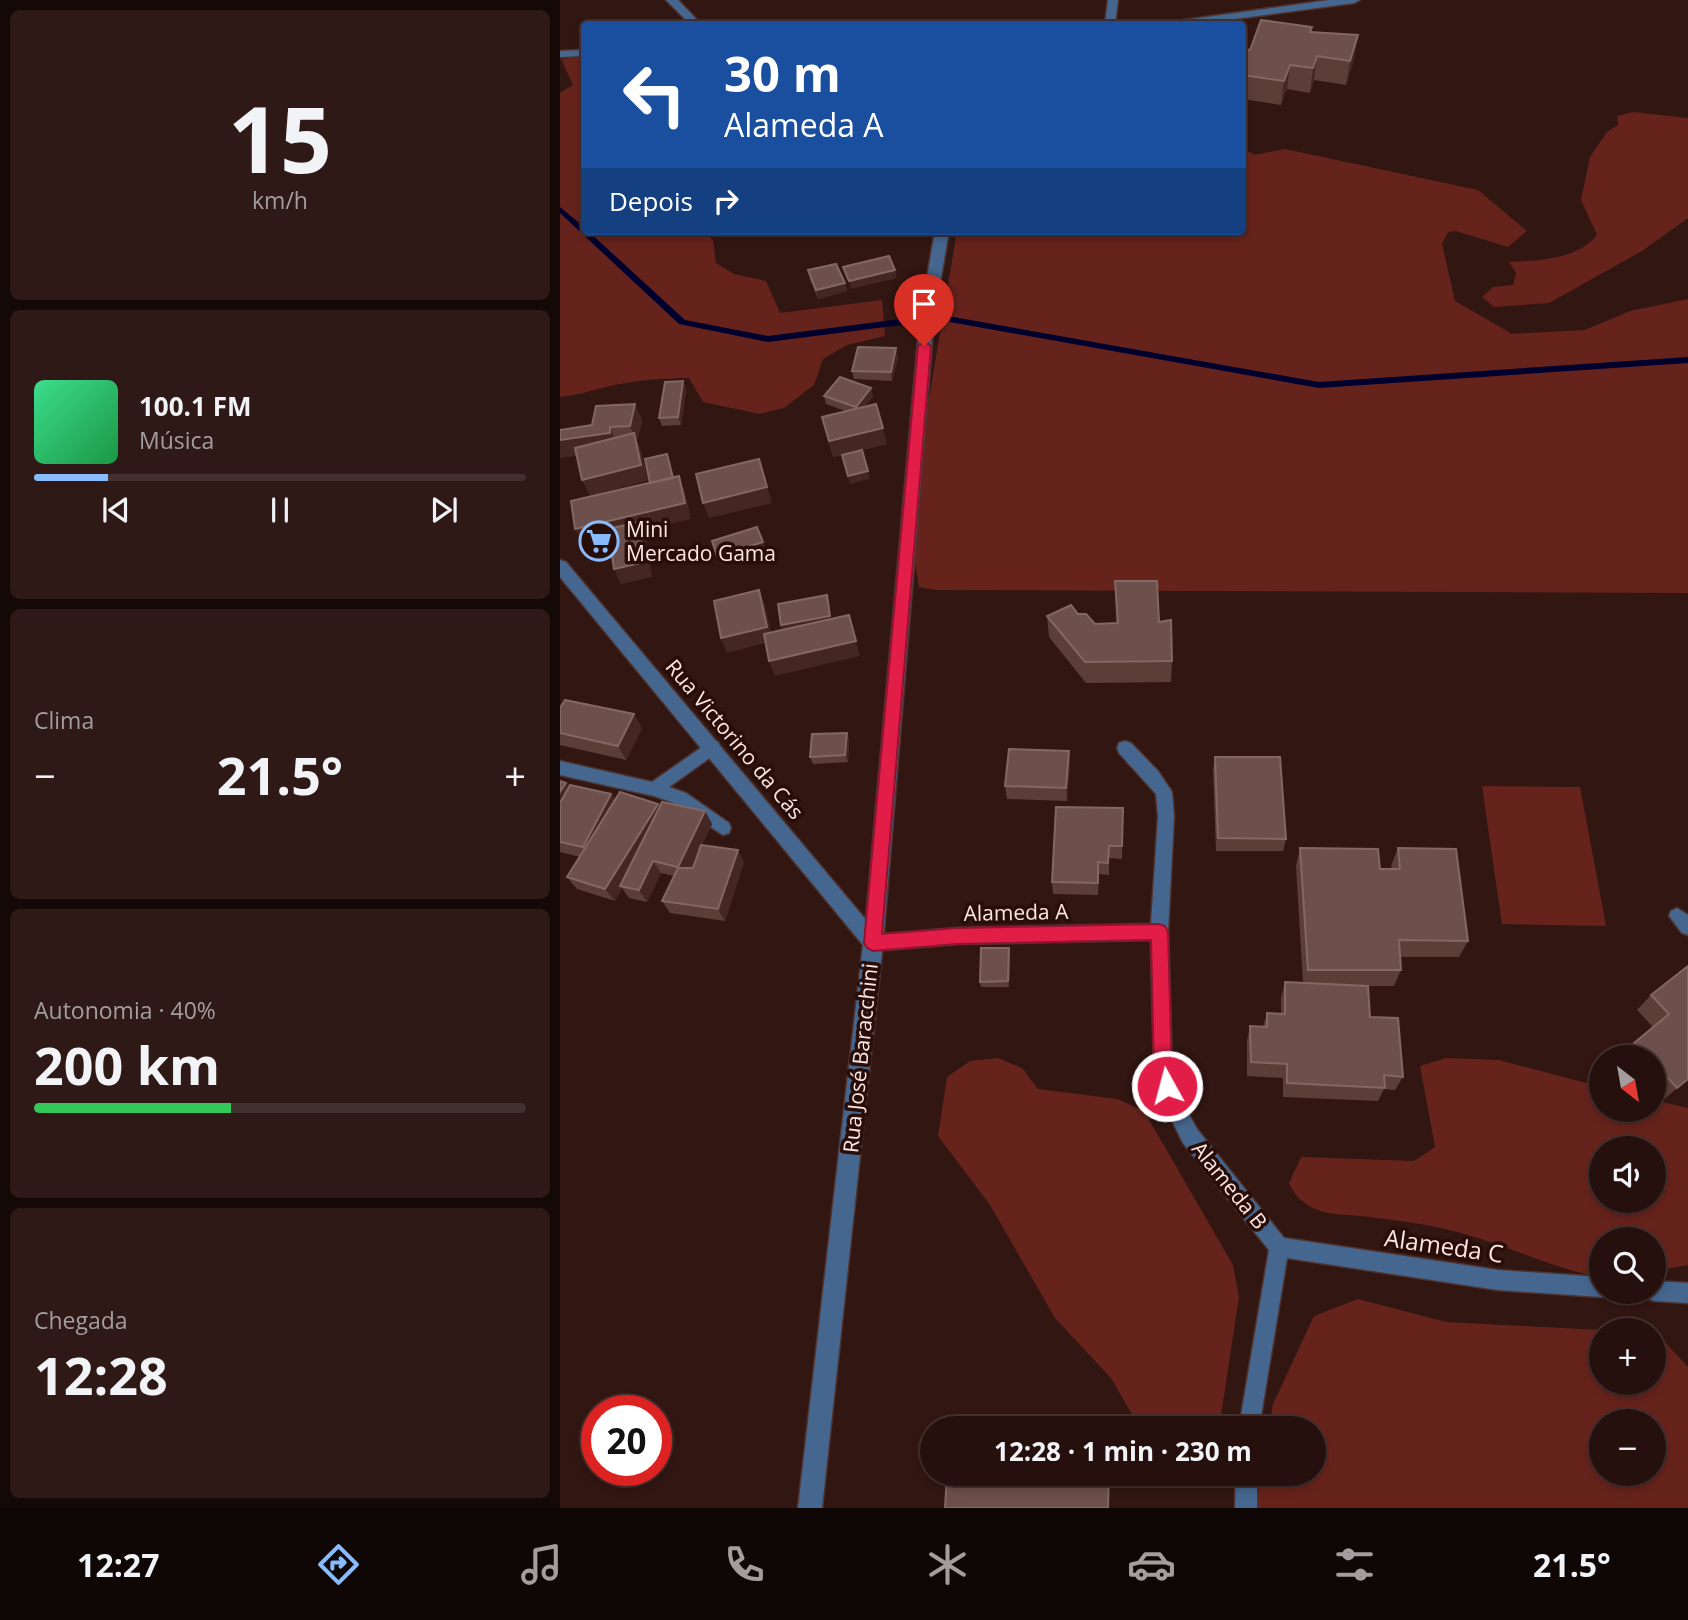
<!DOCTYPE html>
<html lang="pt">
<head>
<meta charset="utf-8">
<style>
  body { margin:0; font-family:"Open Sans",sans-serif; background:#2e1917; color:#f1f3f6; height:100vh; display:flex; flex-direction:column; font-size:26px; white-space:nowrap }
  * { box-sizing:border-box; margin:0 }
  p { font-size:23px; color:#a49d9e }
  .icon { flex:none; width:38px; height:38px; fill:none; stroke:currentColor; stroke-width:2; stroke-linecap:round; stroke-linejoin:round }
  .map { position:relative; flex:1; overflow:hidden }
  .details { display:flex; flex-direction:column; gap:10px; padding:10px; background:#150908; width:560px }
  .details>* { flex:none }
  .hud { position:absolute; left:21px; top:21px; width:665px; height:214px; border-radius:7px; box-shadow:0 4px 10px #0003,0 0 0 2px #42302e; background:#1a4fa0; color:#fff; overflow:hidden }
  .needle { width:46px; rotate:149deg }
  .tools { position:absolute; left:1029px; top:1045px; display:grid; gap:14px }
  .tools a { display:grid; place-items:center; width:77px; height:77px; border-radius:50%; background:#26100e; box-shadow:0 4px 10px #0003,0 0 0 2px #42302e; font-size:35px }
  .speed { position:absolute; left:21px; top:1395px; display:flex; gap:14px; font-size:35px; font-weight:700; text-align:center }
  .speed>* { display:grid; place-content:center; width:91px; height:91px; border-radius:50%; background:#26100e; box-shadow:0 4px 10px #0003,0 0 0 2px #42302e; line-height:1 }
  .speed .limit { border:10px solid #d22; background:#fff; color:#111 }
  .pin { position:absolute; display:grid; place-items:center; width:60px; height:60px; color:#fff; margin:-72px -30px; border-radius:50% 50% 50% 0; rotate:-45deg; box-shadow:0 0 7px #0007 }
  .pin .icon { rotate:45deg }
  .me { position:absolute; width:77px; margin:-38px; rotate:353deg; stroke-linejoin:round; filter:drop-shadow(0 0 5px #0008) }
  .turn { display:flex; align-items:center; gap:24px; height:147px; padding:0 28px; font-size:32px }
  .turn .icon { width:91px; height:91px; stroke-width:2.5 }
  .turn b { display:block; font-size:49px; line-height:60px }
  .then { display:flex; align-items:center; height:66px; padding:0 28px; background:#0003; gap:14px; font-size:26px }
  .big { font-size:52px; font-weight:700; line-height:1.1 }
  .details .widget { flex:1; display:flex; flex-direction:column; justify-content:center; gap:10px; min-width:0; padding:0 24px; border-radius:10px; background:#2e1917 }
  .details .dial { align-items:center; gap:0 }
  .dial b { font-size:91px; line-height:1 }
  .song { display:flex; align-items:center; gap:21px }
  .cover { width:84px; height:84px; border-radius:10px; background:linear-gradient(135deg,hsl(150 70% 55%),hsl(140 70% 35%)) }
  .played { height:7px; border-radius:4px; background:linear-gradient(90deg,#87bbfb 15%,#42302e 15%) }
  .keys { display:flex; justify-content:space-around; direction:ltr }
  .heat { display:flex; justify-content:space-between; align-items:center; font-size:38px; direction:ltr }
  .charge { height:10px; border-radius:5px; background:linear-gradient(90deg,#34c759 40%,#42302e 0) }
  .trip { position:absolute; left:360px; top:1416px; width:406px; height:70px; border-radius:35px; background:#26100e; box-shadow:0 4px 10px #0003,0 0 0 2px #42302e; font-weight:700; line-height:70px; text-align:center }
  .dock { display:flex; height:112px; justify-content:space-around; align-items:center; background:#0f0606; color:#a49d9e }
  .dock .icon { width:49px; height:49px }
  .dock .on { color:#87bbfb }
  .dock b { font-size:32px; color:#f1f3f6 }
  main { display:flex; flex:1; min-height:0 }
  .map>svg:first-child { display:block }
  .green { fill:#66231c; fill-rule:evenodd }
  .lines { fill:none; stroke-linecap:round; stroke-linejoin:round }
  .stream { fill:#00002f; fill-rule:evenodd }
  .service-casing { stroke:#4e332f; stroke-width:3 }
  .minor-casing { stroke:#4e332f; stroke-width:3 }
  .tertiary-casing { stroke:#4e332f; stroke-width:3 }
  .service { fill:#45668e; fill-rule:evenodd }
  .minor { fill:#45668e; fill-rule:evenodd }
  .tertiary { fill:#45668e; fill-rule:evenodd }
  .wall { fill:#5c3e39 }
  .shaded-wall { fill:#442622 }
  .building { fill:#6d504b; stroke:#836763; stroke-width:2 }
  .route { fill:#e11d48; stroke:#92132f; stroke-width:2 }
  .labels { text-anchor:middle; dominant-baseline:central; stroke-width:7; stroke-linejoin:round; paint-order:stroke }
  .poi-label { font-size:21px; fill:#fbe6e3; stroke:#280d09; text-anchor:start }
  .street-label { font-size:21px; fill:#fbe6e3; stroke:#280d09 }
  .near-street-label { font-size:24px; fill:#fbe6e3; stroke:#280d09 }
</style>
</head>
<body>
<main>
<section class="details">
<div class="widget dial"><b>15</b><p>km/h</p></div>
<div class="widget">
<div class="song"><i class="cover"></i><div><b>100.1 FM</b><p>Música</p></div></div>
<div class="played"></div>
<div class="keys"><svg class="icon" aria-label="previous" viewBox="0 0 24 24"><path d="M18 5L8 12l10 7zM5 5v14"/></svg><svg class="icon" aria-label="pause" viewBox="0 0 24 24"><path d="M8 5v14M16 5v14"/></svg><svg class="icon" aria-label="next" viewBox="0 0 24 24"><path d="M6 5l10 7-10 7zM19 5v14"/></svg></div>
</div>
<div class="widget"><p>Clima</p>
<div class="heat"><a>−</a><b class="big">21.5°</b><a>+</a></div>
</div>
<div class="widget"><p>Autonomia · 40%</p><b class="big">200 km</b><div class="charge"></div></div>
<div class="widget"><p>Chegada</p><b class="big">12:28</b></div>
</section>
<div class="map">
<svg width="1128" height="1508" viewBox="0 0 1128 1508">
  <rect width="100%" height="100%" fill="#321612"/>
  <!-- green -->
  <path class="green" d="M24 56V231H141L153 240 156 263 174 274 206 281 220 313 322 300 325 336 287 345 263 359 254 385 224 408 200 414 143 402 129 378C104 378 80 380 55 385 36 389 20 395 0 397V93L13 85 1 59Z
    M1073 112 1128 118V218L1082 251 989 303 934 307 922 297 933 287 953 285 956 273 949 262C978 261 1018 259 1037 235L1021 200 1030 157 1047 132 1058 125 1057 116Z
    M683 148 694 155 725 149 918 190 967 231 948 247 896 231 888 232 882 244 895 301 952 334 1025 330 1070 311 1128 299V593L376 590 359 587 353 551 361 497 360 468 367 411 397 231H682Z
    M922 786 1020 787 1046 926 942 924Z
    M438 1058 462 1068 478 1089 557 1099 584 1111 673 1265 679 1297 659 1428H580L551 1378 495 1318 430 1205 378 1136 387 1077 410 1061Z
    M886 1058 939 1060 1041 1087V1110H1094V1100L1128 1108V1265L1094 1271V1239H1041V1277C999 1270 959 1251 918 1238 871 1223 824 1218 775 1214 755 1212 737 1202 729 1183L741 1157 854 1161 875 1147 860 1066ZM1041 1148H1094V1200H1041Z
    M798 1299 886 1322 1041 1330V1382H1094V1338L1103 1340 1128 1367V1508H696L701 1474H754V1428H709L713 1404 754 1316ZM1041 1421H1094V1474H1041Z"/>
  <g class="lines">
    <!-- stream -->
    <path class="stream" d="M0 207 24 227V231H28L125 320 208 336 341 319 345 322 341 325 208 342 119 324 0 213Z
      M393 317 759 382 1128 357V363L759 388 390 322V318Z"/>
    <!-- service casing -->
    <g class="service-casing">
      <path id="service" d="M548 0H558L555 24H545Z
        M152 740 158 742 160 747 158 752 109 787 126 793 169 823 171 828 169 833 163 835 114 803 94 796 0 775V761L92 782Z
        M565 741 571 743 598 771 612 792 614 816 608 932 612 1072 619 1097 637 1129 724 1238 938 1270 1041 1277V1292H1049L1048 1294 1041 1297 938 1290 727 1258 699 1428H679L709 1250 623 1143 602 1100 594 1072 591 940 397 944 313 951 307 949 304 943 307 937 313 935 397 928 591 924 598 816 596 794 559 753 557 748 559 743Z
        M1117 908 1128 915V935L1122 933 1109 916 1111 911Z
        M1094 1281 1128 1283V1303L1094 1301 1087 1298 1084 1292H1094Z
        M676 1474H697V1508H675Z"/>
    </g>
    <!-- minor casing -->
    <g class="minor-casing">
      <path id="minor" d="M106 0H118L141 24H130Z
        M375 231H389L374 318 323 943 262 1508H238L303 945 0 577V560L6 562 306 920 360 318Z"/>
    </g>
    <!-- tertiary casing -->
    <g class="tertiary-casing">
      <path id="tertiary" d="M769 0H800L794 3 638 24H611L617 21Z
        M24 50V56L0 57V51Z"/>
    </g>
    <!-- service -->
    <use href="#service" class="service"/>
    <!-- minor -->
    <use href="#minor" class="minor"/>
    <!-- tertiary -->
    <use href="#tertiary" class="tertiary"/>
  </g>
  <!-- wall -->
  <path class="wall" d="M752 27 751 32 794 60 786 85 754 80 750 93 727 89 721 105 682 99V49L690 50Z
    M248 270 285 283 287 291 258 299 250 279Z
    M336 348 338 357 332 381 294 379 292 371Z
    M123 381 126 390 121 425 102 426 99 418Z
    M311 388 313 396 304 407 327 444 273 457 262 417 285 411 266 404 264 396Z
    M75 404 82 421 77 441 80 449 88 480 30 496 17 455 0 458 32 425Z
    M555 581 599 622 612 661 611 682 526 683 489 637 487 616 518 614 535 624 556 623Z
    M0 708 74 714 82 728 66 760 0 745Z
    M287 733 289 740 288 762 253 764 250 757Z
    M655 757 726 839 723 851H656L653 770Z
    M510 764 507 801 447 799 445 786Z
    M0 781 6 783 9 787 51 794 55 800 98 804 99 806 145 811 152 824 142 845 184 862 165 921 110 913 102 901 114 876 101 873 87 902 69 898 62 888 55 901 17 889 7 877 20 857 0 852Z
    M563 808 562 859 549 858V875L539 874 538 895 493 894 492 882Z
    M740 848 820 869H832L831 866 838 848 908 941 899 957H840L841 970 834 986H808L810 1017 843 1077 835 1090 824 1089 818 1101 723 1097V1078L687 1076V1041L690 1026 703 1027 707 1013 721 1014V998L725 982 743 983 736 866Z
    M449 948 450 954 449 987H421L420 982Z
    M1128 966V1079L1102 1101 1094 1093V1057H1060L1074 1043 1093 1027 1077 1010 1091 995Z"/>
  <!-- shaded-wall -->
  <path class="shaded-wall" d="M798 35 794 60 786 85 790 61Z
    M757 56 754 80 750 93 753 68Z
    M730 65 727 89 721 105 724 81Z
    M335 270 337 278 291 289 289 281Z
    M285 283 287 291 258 299 256 290Z
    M336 348 338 357 332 381 331 372Z
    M123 381 126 390 121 425 118 417Z
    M311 388 313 396 297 416 296 407Z
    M75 404 82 421 77 441 80 449 88 480 30 496 22 480 75 438 70 426Z
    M50 427 57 443V449L0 458V440Z
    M323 428 327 444 273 457 269 441Z
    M107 454 110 462 117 488 95 494Z
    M199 459 212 503 149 518 143 503Z
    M308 471 310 479 290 484 288 476Z
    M119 476 125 492 131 519 82 530 86 538 92 577 61 584 54 569 80 531 23 544 15 529Z
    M203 542 205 550 160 564 157 556Z
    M199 590 205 605 213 641 167 653 161 638Z
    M267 595 272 624 224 633 221 625Z
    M289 615 300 656 215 676 209 661Z
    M74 714 82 728 66 760 58 746Z
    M287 733 289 740 288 762 285 755Z
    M509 751 510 764 507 801 506 788Z
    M6 783 15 796 0 821V792Z
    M51 794 60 807 32 859 23 847Z
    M98 804 106 817 60 886 62 888 55 901 45 889Z
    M145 811 152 824 126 879 118 867Z
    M178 850 184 862 165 921 158 909Z
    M93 861 101 873 87 902 79 890Z
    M449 948 450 954 449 987 448 981Z"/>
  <!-- building -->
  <path class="building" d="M701 20 752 27 750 32 798 35 790 61 757 56 753 68 730 65 724 81 682 75V49L690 50Z
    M329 256 335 270 289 281 283 267Z
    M276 264 285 283 256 290 248 270Z
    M298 347 336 348 331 372 292 371Z
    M280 377 311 388 296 407 264 396Z
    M123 381 118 417 99 418 105 382Z
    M75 404 70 426 50 427V433L0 440V430L32 425 36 406Z
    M316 404 323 428 269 441 262 417Z
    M74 433 81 465 22 480 15 448Z
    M302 450 308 471 288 476 282 455Z
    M107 454 113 478 90 483 85 459Z
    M199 459 207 487 143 503 136 474Z
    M119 476 125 503 15 529 11 501Z
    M79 522 85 562 54 569 48 529Z
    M197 527 203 542 157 556 152 541Z
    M555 581H597L599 622 611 620 612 661 525 662 487 616 511 605 518 614H526L535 624 558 623Z
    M199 590 207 627 161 638 154 601Z
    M267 595 270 616 221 625 218 604Z
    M289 615 296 641 209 661 204 634Z
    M5 700 74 714 58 746 0 733V708Z
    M287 733 285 755 250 757 252 734Z
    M449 749 509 751 506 788 445 786Z
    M655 757H720L726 839 658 838Z
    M0 781 6 783 0 792Z
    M10 785 51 794 23 847 0 842V803Z
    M60 792 98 804 45 889 7 877Z
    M102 802 145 811 118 867 93 861 79 890 60 886Z
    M496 807 563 808 562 846H549L548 863 538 862V883L492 882Z
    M141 845 178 850 158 909 102 901 118 868H133Z
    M740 848 818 849 820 869H840L838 848 896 849 908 941 839 940 841 970H748Z
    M421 948H449L448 981 420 982Z
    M1128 966V1079L1117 1088 1094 1063V1057H1088L1074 1043 1109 1014 1091 995Z
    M725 982 808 986 810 1017 838 1018 843 1077 824 1075 825 1088 727 1083V1064L691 1062 690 1026 707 1027V1013L725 1014Z
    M387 1474H549L548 1508H385Z"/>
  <!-- route -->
  <path class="route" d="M364 341 371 346 322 934 397 928 599 924 605 926 608 932 612 1072 616 1086 614 1092 607 1095 601 1092 594 1072 591 940 397 944 313 951 307 948 304 943 358 346Z"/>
  <!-- icons -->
  <defs>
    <g id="supermarket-ring" transform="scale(2.0125)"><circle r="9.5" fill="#280d09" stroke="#87bbfb" stroke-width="1.5"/><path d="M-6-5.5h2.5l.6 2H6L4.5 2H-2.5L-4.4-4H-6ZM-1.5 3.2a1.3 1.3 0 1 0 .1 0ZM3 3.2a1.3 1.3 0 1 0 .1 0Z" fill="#87bbfb"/></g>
  </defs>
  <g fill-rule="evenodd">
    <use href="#supermarket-ring" x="39" y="541"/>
  </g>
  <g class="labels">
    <!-- poi labels -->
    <g class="poi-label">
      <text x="66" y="529">Mini<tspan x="66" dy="24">Mercado Gama</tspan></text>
    </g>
    <!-- street labels -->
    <g class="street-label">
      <text transform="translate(175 739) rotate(50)">Rua Victorino da Cás</text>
      <text transform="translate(456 912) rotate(-1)">Alameda A</text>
      <text transform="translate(300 1058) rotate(-84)">Rua José Baracchini</text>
      <text transform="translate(670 1185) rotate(51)">Alameda B</text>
    </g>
    <!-- near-street labels -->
    <g class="near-street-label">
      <text transform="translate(884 1245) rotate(8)">Alameda C</text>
    </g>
  </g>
</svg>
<div class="tools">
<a><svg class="needle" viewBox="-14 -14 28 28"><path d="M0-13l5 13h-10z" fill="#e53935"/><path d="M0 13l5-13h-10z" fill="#a49d9e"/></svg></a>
<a><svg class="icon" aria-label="sound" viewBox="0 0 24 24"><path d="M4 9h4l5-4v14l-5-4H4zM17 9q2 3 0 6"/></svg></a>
<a><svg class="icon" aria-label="search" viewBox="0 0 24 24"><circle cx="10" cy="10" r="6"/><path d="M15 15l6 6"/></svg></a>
<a>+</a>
<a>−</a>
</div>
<div class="speed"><div class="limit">20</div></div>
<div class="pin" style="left:364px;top:346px;background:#d93025"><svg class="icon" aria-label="arrive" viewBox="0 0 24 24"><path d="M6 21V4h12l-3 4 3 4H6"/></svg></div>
<svg class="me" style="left:607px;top:1086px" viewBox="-20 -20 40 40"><circle r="17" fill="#e11d48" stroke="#fff" stroke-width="3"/><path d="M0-11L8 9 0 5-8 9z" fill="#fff"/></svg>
<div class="trip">12:28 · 1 min · 230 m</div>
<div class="hud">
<div class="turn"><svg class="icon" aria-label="left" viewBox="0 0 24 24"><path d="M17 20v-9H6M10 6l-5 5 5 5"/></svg><div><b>30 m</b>Alameda A</div></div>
<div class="then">Depois<svg class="icon" aria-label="right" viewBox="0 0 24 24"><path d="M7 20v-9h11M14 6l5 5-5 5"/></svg></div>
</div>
</div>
</main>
<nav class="dock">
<b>12:27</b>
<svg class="icon on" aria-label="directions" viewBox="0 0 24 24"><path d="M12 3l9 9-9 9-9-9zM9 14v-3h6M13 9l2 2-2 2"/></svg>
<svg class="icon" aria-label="music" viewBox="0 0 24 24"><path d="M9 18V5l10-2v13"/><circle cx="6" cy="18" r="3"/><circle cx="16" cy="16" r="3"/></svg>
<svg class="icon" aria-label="phone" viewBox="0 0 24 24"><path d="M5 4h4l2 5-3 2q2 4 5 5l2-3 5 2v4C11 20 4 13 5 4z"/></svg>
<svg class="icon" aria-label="climate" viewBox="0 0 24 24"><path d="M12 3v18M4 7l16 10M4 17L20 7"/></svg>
<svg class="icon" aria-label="car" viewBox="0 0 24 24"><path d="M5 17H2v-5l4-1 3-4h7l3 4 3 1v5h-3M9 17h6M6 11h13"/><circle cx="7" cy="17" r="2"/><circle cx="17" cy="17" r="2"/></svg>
<svg class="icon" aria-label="filters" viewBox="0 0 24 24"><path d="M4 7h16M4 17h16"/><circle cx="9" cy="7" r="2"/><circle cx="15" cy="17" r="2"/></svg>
<b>21.5°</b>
</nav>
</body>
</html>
